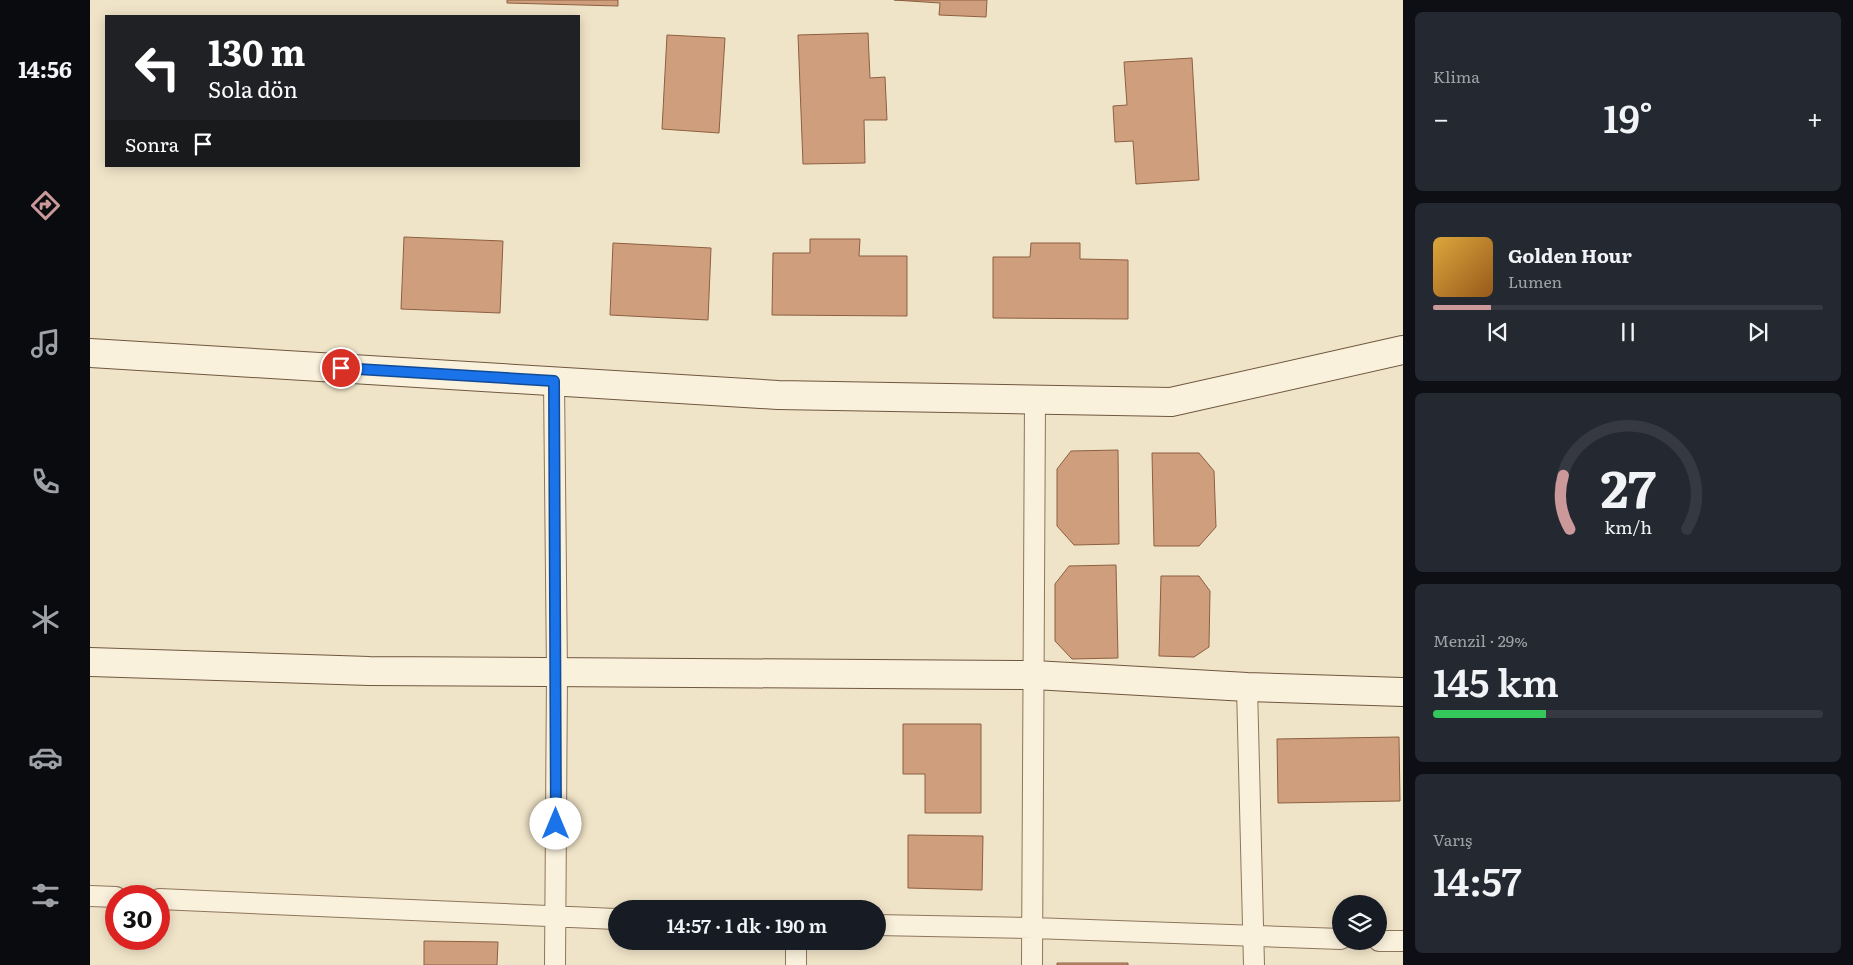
<!DOCTYPE html>
<html lang="tr">
<head>
<meta charset="utf-8">
<style>
  body { margin:0; font-family:Literata,serif; background:#242831; color:#f1f3f6; height:100vh; display:flex; flex-direction:column; font-size:19px; white-space:nowrap }
  * { box-sizing:border-box; margin:0 }
  p { font-size:16px; color:#9ea1a6 }
  .icon { flex:none; width:28px; height:28px; fill:none; stroke:currentColor; stroke-width:2; stroke-linecap:round; stroke-linejoin:round }
  .map { position:relative; flex:1; overflow:hidden }
  .panel { display:flex; flex-direction:column; gap:12px; padding:12px; background:#0d0f14; width:450px }
  .panel>* { flex:none }
  .hud { position:absolute; left:15px; top:15px; width:475px; height:152px; border-radius:0px; box-shadow:0 2px 12px #0003; background:#202124; color:#fff; overflow:hidden }
  .tools { position:absolute; left:1242px; top:895px; display:grid; gap:10px }
  .tools a { display:grid; place-items:center; width:55px; height:55px; border-radius:50%; background:#171b24; box-shadow:0 2px 12px #0003; font-size:25px }
  .speed { position:absolute; left:15px; top:885px; display:flex; gap:10px; font-size:25px; font-weight:700; text-align:center }
  .speed>* { display:grid; place-content:center; width:65px; height:65px; border-radius:50%; background:#171b24; box-shadow:0 2px 12px #0003; line-height:1 }
  .speed .limit { border:8px solid #d22; background:#fff; color:#111 }
  .pin { position:absolute; display:grid; place-items:center; width:42px; height:42px; color:#fff; margin:-21px; border:2px solid #fff; border-radius:50%; box-shadow:0 1px 5px #0007 }
  .me { position:absolute; width:55px; margin:-28px; rotate:0deg; stroke-linejoin:round; filter:drop-shadow(0 0 4px #0008) }
  .turn { display:flex; align-items:center; gap:18px; height:105px; padding:0 20px; font-size:22px }
  .turn .icon { width:65px; height:65px; stroke-width:2.5 }
  .turn b { display:block; font-size:35px; line-height:42px }
  .then { display:flex; align-items:center; height:48px; padding:0 20px; background:#0003; gap:10px; font-size:19px }
  .big { font-size:38px; font-weight:600; line-height:1.1 }
  .panel .tile { flex:1; display:flex; flex-direction:column; justify-content:center; gap:8px; min-width:0; padding:0 18px; border-radius:8px; background:#242831 }
  .panel .dial { align-items:center; gap:0 }
  .dial svg { height:130px; overflow:visible; fill:none; stroke:#363941; stroke-width:7; stroke-linecap:round; text-anchor:middle }
  .dial text { fill:#f1f3f6; stroke:none }
  .song { display:flex; align-items:center; gap:15px }
  .cover { width:60px; height:60px; border-radius:8px; background:linear-gradient(135deg,hsl(40 70% 55%),hsl(30 70% 35%)) }
  .played { height:5px; border-radius:2px; background:linear-gradient(90deg,#cc999b 15%,#363941 15%) }
  .keys { display:flex; justify-content:space-around; direction:ltr }
  .heat { display:flex; justify-content:space-between; align-items:center; font-size:28px; direction:ltr }
  .charge { height:8px; border-radius:4px; background:linear-gradient(90deg,#34c759 29%,#363941 0) }
  .trip { position:absolute; left:518px; top:900px; width:278px; height:50px; border-radius:25px; background:#171b24; box-shadow:0 2px 12px #0003; font-weight:600; line-height:50px; text-align:center }
  main { display:flex; flex:1; min-height:0 }
  .dock { display:flex; flex-direction:column; width:90px; justify-content:space-around; align-items:center; background:#090b0e; color:#9ea1a6 }
  .dock .icon { width:35px; height:35px }
  .dock .selected { color:#cc999b }
  .dock b { font-size:22px; color:#f1f3f6 }
  .map>svg:first-child { display:block }
  .building { fill:#cf9f7d; stroke:#8d5f41 }
  .lines { fill:none; stroke-linecap:round; stroke-linejoin:round }
  .street-casing { stroke:#8d765c; stroke-width:22 }
  .secondary-casing { stroke:#6f573f; stroke-width:30 }
  .street { stroke:#faf1dc; stroke-width:20 }
  .secondary { stroke:#faf1dc; stroke-width:28 }
  .route-casing { stroke:#114b97; stroke-width:12 }
  .route { stroke:#1a73e8; stroke-width:9 }
</style>
</head>
<body>
<main>
<nav class="dock">
<b>14:56</b>
<svg class="icon selected" aria-label="directions" viewBox="0 0 24 24"><path d="M12 3l9 9-9 9-9-9zM9 14v-3h6M13 9l2 2-2 2"/></svg>
<svg class="icon" aria-label="music" viewBox="0 0 24 24"><path d="M9 18V5l10-2v13"/><circle cx="6" cy="18" r="3"/><circle cx="16" cy="16" r="3"/></svg>
<svg class="icon" aria-label="phone" viewBox="0 0 24 24"><path d="M5 4h4l2 5-3 2q2 4 5 5l2-3 5 2v4C11 20 4 13 5 4z"/></svg>
<svg class="icon" aria-label="climate" viewBox="0 0 24 24"><path d="M12 3v18M4 7l16 10M4 17L20 7"/></svg>
<svg class="icon" aria-label="car" viewBox="0 0 24 24"><path d="M5 17H2v-5l4-1 3-4h7l3 4 3 1v5h-3M9 17h6M6 11h13"/><circle cx="7" cy="17" r="2"/><circle cx="17" cy="17" r="2"/></svg>
<svg class="icon" aria-label="filters" viewBox="0 0 24 24"><path d="M4 7h16M4 17h16"/><circle cx="9" cy="7" r="2"/><circle cx="15" cy="17" r="2"/></svg>
</nav>
<div class="map">
<svg width="1313" height="965" viewBox="0 0 1313 965">
  <rect width="100%" height="100%" fill="#f0e4c8"/>
  <!-- building -->
  <path class="building" d="M417 0H528V6L417 3Z
    M804 0H897L896 17 849 15 850 3Z
    M778 33 780 78 795 77 797 120H774L775 163 713 164 708 35Z
    M577 35 635 38 629 133 572 129Z
    M1102 58 1109 180 1046 184 1043 141 1025 142 1023 106 1037 105 1034 62Z
    M314 237 413 241 410 313 311 309Z
    M720 239H770L769 256H817V316L682 315 683 253H720Z
    M523 243 621 248 618 320 520 315Z
    M941 243H990V259L1038 260V319L903 318V257H940Z
    M1028 450 1029 544 984 545 967 526V469L981 451Z
    M1062 453H1109L1124 471 1126 527 1109 546H1064Z
    M1026 565 1028 658 982 659 965 641V584L979 566Z
    M1071 576H1109L1120 591 1119 647 1104 657 1069 656Z
    M813 724H891V813H835V774H813Z
    M1309 737 1310 801 1188 803 1187 739Z
    M818 835 893 836 892 890 818 888Z
    M334 941 408 942 407 965H334Z
    M967 963H1038V965H967Z"/>
  <g class="lines">
    <!-- street casing -->
    <g class="street-casing">
      <path id="street" d="M464 381 467 674 465 965
        M1157 687 1164 965
        M0 896 26 897
        M69 899 526 919
        M786 925 943 928 1251 939
        M1289 941H1313
        M706 965V941
        M942 965 945 400"/>
    </g>
    <!-- secondary casing -->
    <g class="secondary-casing">
      <path id="secondary" d="M0 353 688 395 1081 402 1313 350
        M0 662 279 671 944 675 1157 687 1313 692"/>
    </g>
    <!-- street -->
    <use href="#street" class="street"/>
    <!-- secondary -->
    <use href="#secondary" class="secondary"/>
  </g>
  <g class="lines">
    <!-- route casing -->
    <g class="route-casing">
      <path id="route" d="M251 368 464 381 466 824"/>
    </g>
    <!-- route -->
    <use href="#route" class="route"/>
  </g>
</svg>
<div class="tools">
<a><svg class="icon" aria-label="layers" viewBox="0 0 24 24"><path d="M12 4l9 5-9 5-9-5zM3 14l9 5 9-5"/></svg></a>
</div>
<div class="speed"><div class="limit">30</div></div>
<div class="pin" style="left:251px;top:368px;background:#d93025"><svg class="icon" aria-label="arrive" viewBox="0 0 24 24"><path d="M6 21V4h12l-3 4 3 4H6"/></svg></div>
<svg class="me" style="left:466px;top:824px" viewBox="-20 -20 40 40"><circle r="19" fill="#fff"/><path d="M0-13L10 11 0 6-10 11z" fill="#1a73e8"/></svg>
<div class="trip">14:57 · 1 dk · 190 m</div>
<div class="hud">
<div class="turn"><svg class="icon" aria-label="left" viewBox="0 0 24 24"><path d="M17 20v-9H6M10 6l-5 5 5 5"/></svg><div><b>130 m</b>Sola dön</div></div>
<div class="then">Sonra<svg class="icon" aria-label="arrive" viewBox="0 0 24 24"><path d="M6 21V4h12l-3 4 3 4H6"/></svg></div>
</div>
</div>
<section class="panel">
<div class="tile"><p>Klima</p>
<div class="heat"><a>−</a><b class="big">19°</b><a>+</a></div>
</div>
<div class="tile">
<div class="song"><i class="cover"></i><div><b>Golden Hour</b><p>Lumen</p></div></div>
<div class="played"></div>
<div class="keys"><svg class="icon" aria-label="previous" viewBox="0 0 24 24"><path d="M18 5L8 12l10 7zM5 5v14"/></svg><svg class="icon" aria-label="pause" viewBox="0 0 24 24"><path d="M8 5v14M16 5v14"/></svg><svg class="icon" aria-label="next" viewBox="0 0 24 24"><path d="M6 5l10 7-10 7zM19 5v14"/></svg></div>
</div>
<div class="tile dial"><svg viewBox="0 0 100 80">
<path d="M14 69A42 42 0 1 1 86 69"/>
<path d="M14 69A42 42 0 0 1 10 36" stroke="#cc999b"/>
<text x="50" y="56" font-size="32" font-weight="700">27</text>
<text x="50" y="72" font-size="11">km/h</text>
</svg></div>
<div class="tile"><p>Menzil · 29%</p><b class="big">145 km</b><div class="charge"></div></div>
<div class="tile"><p>Varış</p><b class="big">14:57</b></div>
</section>
</main>
</body>
</html>
